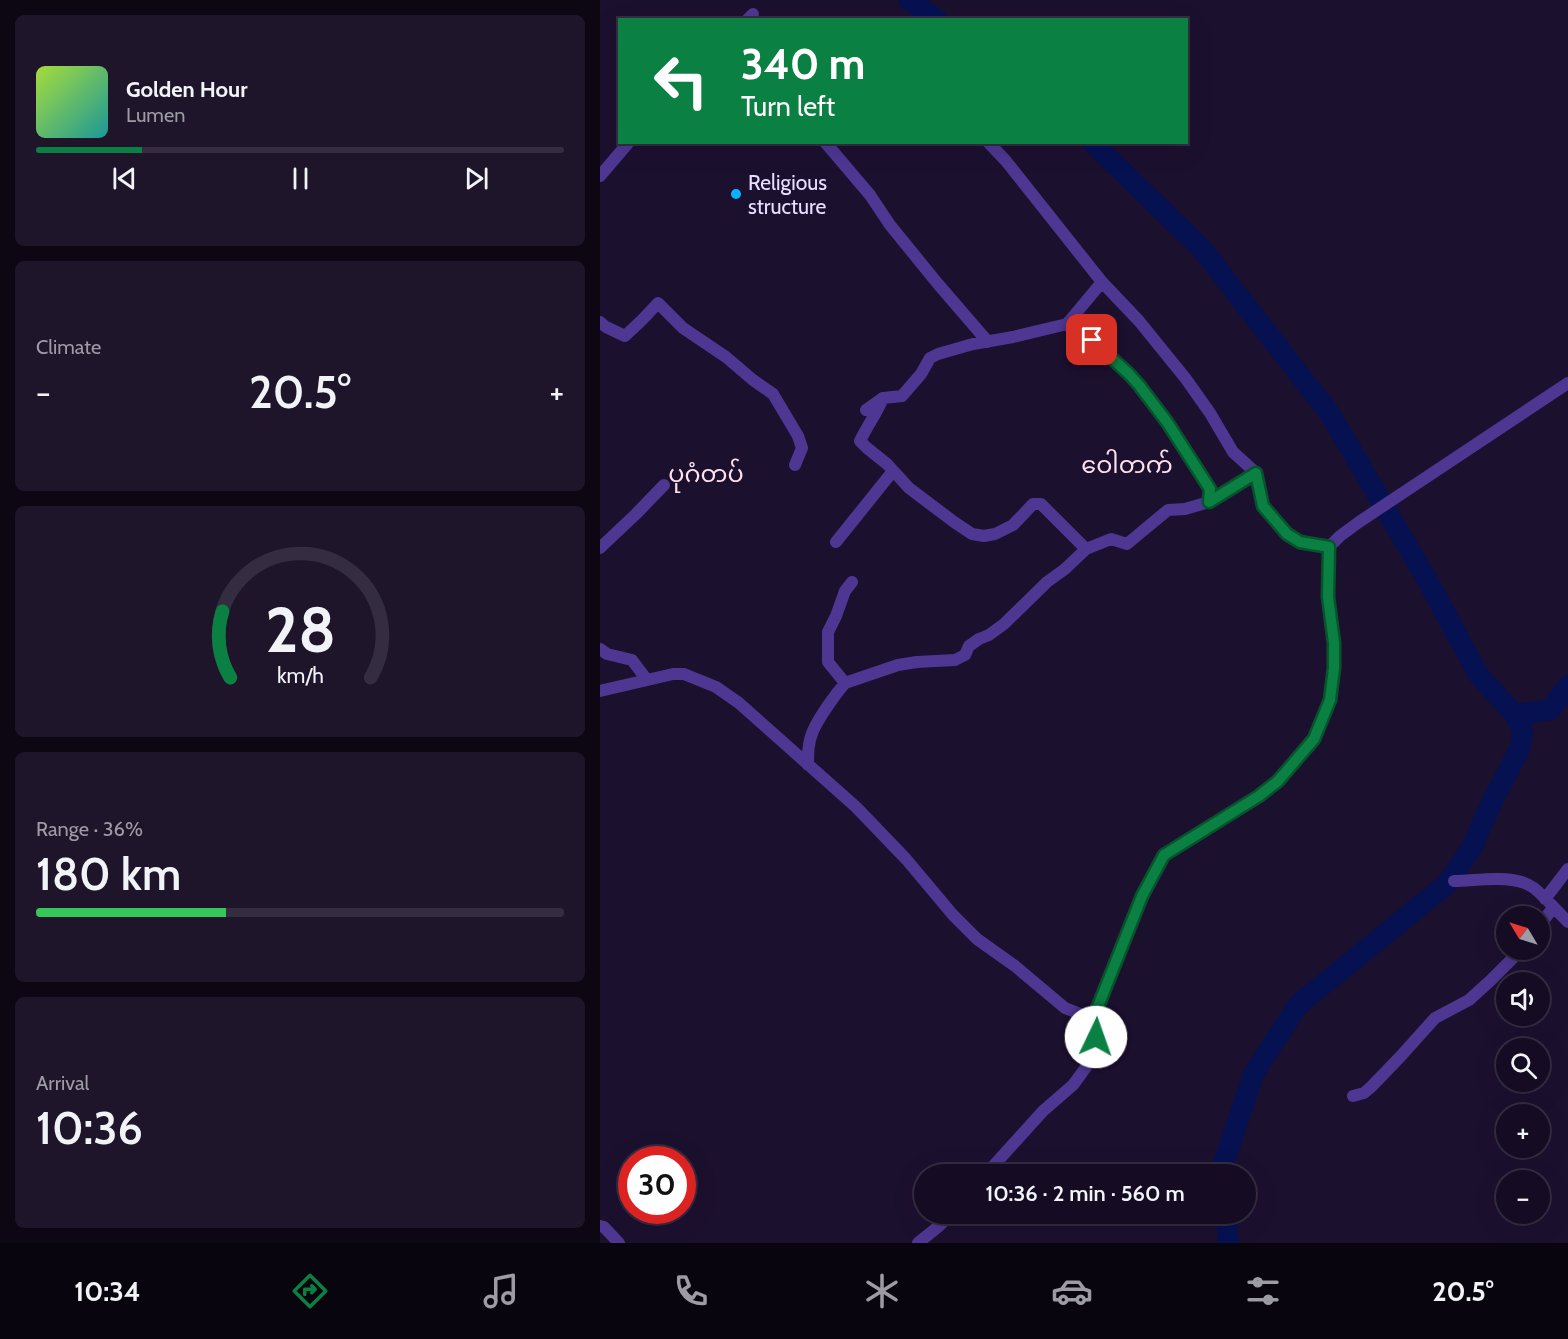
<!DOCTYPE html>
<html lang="en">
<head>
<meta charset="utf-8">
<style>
  body { margin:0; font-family:Cabin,"Noto Sans Myanmar",sans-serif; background:#1e152b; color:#f1f3f6; height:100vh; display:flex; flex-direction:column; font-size:22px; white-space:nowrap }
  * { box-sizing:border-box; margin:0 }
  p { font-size:20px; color:#9d9ba6 }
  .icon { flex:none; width:33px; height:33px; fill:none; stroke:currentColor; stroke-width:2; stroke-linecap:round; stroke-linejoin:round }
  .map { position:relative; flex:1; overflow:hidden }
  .drawer { display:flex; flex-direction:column; gap:15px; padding:15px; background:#0c0713; width:600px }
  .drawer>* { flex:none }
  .guide { position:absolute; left:18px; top:18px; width:570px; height:126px; border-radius:0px; box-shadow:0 6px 24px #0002,0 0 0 2px #342c41; background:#0b8043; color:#fff; overflow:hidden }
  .needle { width:39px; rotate:308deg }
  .tools { position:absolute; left:896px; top:906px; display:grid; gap:12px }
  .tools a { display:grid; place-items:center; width:54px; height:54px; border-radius:50%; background:#150c23; box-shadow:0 6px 24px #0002,0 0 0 2px #342c41; font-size:30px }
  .speed { position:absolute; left:18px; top:1146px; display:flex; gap:12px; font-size:30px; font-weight:700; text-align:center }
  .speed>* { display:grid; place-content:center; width:78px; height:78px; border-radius:50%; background:#150c23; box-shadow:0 6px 24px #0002,0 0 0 2px #342c41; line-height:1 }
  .speed .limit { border:9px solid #d22; background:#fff; color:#111 }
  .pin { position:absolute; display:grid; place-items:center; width:51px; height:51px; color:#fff; margin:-26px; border-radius:12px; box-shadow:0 3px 9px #0006 }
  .me { position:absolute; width:66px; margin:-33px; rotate:3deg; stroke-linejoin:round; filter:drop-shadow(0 0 4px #0008) }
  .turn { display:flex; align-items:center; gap:21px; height:126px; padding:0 24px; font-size:27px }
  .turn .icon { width:78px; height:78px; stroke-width:2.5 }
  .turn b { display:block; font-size:42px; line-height:51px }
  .big { font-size:45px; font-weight:600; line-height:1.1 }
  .drawer .tile { flex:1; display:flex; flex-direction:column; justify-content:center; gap:9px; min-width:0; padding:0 21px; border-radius:9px; background:#1e152b }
  .drawer .dial { align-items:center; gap:0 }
  .dial svg { height:156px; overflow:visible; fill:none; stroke:#342c41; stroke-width:7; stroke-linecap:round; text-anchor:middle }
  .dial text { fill:#f1f3f6; stroke:none }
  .song { display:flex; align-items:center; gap:18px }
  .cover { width:72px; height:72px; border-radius:9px; background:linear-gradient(135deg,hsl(80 70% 55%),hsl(180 70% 35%)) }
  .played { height:6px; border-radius:3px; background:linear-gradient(90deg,#0b8043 20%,#342c41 20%) }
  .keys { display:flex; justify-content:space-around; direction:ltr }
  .heat { display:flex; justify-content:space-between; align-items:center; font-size:33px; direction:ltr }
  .charge { height:9px; border-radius:4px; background:linear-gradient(90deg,#34c759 36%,#342c41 0) }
  .trip { position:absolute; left:314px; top:1164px; width:342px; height:60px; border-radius:30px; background:#150c23; box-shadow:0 6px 24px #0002,0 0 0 2px #342c41; font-weight:600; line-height:60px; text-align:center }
  .dock { display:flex; height:96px; justify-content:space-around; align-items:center; background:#08050e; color:#9d9ba6 }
  .dock .icon { width:42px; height:42px }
  .dock .active { color:#0b8043 }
  .dock b { font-size:27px; color:#f1f3f6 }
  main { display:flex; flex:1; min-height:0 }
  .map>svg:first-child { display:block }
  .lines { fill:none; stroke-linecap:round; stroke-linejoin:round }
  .river { stroke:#061152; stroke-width:21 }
  .minor { stroke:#4e3792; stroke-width:12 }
  .route-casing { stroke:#07532c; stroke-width:15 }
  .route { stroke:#0b8043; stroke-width:10 }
  .poi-dot { fill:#0ab1ff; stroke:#1c102f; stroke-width:2 }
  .labels { text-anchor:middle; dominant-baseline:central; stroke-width:6; stroke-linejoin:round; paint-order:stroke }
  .poi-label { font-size:21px; fill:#e9deff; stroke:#1c102f; text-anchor:start }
  .quarter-label { font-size:24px; fill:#ffe0ed; stroke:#1c102f }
</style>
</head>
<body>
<main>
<section class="drawer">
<div class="tile">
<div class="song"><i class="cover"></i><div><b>Golden Hour</b><p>Lumen</p></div></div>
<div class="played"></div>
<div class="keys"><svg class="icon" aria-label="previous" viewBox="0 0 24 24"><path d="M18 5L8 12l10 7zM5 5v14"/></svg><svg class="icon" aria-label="pause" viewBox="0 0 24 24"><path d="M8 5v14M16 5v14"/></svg><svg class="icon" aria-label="next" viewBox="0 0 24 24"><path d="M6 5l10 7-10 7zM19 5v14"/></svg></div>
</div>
<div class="tile"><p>Climate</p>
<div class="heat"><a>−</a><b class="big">20.5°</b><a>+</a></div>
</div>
<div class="tile dial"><svg viewBox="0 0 100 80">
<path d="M14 69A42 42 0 1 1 86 69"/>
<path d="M14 69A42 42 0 0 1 10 35" stroke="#0b8043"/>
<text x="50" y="56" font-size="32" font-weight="700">28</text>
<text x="50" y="72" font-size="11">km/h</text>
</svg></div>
<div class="tile"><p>Range · 36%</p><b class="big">180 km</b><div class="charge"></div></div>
<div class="tile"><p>Arrival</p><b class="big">10:36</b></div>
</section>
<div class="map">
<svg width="968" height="1243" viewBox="0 0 968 1243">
  <rect width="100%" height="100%" fill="#1c102f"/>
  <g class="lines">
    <!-- river -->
    <path class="river" d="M309 0 337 20
      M492 142 602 249 730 414 829 583 878 674 915 715 950 710 968 686
      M624 1174V1162L654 1073 698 1005 848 883 871 849 890 806 920 748 923 731 915 715
      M627 1214 628 1243"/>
    <!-- minor -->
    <path class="minor" d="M147 20 153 14
      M225 142 270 195 290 225 338 284 388 342
      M388 142 406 161 502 282 539 321 586 379 610 413 633 452 656 473 663 506 687 534 700 542 729 547
      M0 176 29 142
      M0 322 6 327 25 336 42 320 58 303 83 328 126 357 153 380 173 394 198 436 202 448 195 465
      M467 324 502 282
      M283 398C277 413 267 426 260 441L267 448 287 464 309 488 354 522 372 534 384 536 395 534 413 525 433 504H441L486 549 511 539 527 544 568 510 585 509 609 502 656 473
      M266 410 283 398 302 396 321 374 330 358 338 354 373 344 413 337 467 324 482 331 529 374 567 422 610 489 609 502
      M236 542 293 471
      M0 548 36 514 64 485
      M0 649 7 654 32 660 47 680
      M245 683 298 665 317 662 355 660 365 655 369 646 379 639 389 635 404 624 447 582 465 569 486 549
      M0 691 73 674H84L116 687 139 703 256 807 306 859 353 915 377 939 415 966 465 1008 493 1019
      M208 765C208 754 208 742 213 731 219 717 235 695 245 683L228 662V632L236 616 245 591 252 582
      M854 881C877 881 914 873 934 888 946 898 957 911 968 922
      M945 899 968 869
      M939 926 953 908
      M753 1096 764 1093 771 1087 800 1057 835 1018 869 1000 890 981 921 950
      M386 1174 443 1111 473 1085 492 1059 496 1042 493 1019 542 896 565 855 659 796 678 781 714 739 730 700 734 667V643L728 597 729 547 740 536 759 522 968 383
      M0 1226 4 1227 19 1243
      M318 1243 339 1226 351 1214"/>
  </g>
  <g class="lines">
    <!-- route casing -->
    <g class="route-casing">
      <path id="route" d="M492 340 529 374 539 385 567 422 610 489 609 502 656 473 663 506 687 534 700 542 729 547 728 597 734 643V668L730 700 714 739 678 781 659 796 564 855 542 896 493 1019 496 1037"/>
    </g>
    <!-- route -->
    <use href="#route" class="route"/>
  </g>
  <!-- markers -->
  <circle class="poi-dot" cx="136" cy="194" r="6"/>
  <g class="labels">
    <!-- poi labels -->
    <g class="poi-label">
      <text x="148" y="182">Religious<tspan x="148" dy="24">structure</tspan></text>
    </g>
    <!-- quarter labels -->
    <g class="quarter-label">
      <text x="527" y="464">ဝေါတက်</text>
      <text x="106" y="473">ပုဂံတပ်</text>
    </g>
  </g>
</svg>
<div class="tools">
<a><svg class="needle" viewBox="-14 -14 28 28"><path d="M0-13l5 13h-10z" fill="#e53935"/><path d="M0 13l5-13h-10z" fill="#9d9ba6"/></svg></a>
<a><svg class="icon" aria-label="sound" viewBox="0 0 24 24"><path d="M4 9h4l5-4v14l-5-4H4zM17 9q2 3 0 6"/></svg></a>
<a><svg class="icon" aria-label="search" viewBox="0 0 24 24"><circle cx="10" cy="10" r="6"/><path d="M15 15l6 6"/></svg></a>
<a>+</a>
<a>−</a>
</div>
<div class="speed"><div class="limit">30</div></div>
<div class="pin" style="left:492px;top:340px;background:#d93025"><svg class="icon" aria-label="arrive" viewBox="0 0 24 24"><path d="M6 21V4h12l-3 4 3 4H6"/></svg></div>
<svg class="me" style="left:496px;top:1037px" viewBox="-20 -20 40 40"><circle r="19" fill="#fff"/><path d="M0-13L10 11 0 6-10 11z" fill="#0b8043"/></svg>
<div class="trip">10:36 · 2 min · 560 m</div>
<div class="guide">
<div class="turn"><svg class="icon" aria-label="left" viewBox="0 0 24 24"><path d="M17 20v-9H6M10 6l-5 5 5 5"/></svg><div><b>340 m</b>Turn left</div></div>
</div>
</div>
</main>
<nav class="dock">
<b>10:34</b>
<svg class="icon active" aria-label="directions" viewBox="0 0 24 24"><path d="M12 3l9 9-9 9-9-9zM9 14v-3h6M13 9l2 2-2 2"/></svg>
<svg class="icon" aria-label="music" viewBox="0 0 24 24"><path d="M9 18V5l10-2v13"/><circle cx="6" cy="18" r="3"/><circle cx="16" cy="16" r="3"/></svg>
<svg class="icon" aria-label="phone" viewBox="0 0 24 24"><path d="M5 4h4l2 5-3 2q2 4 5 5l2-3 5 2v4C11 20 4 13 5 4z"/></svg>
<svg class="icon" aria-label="climate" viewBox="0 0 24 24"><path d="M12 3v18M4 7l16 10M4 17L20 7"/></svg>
<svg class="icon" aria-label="car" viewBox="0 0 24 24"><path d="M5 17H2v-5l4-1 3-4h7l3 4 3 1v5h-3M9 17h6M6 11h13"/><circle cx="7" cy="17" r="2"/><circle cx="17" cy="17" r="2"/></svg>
<svg class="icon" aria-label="filters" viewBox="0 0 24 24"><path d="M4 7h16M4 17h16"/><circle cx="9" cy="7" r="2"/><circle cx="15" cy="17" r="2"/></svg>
<b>20.5°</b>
</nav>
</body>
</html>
